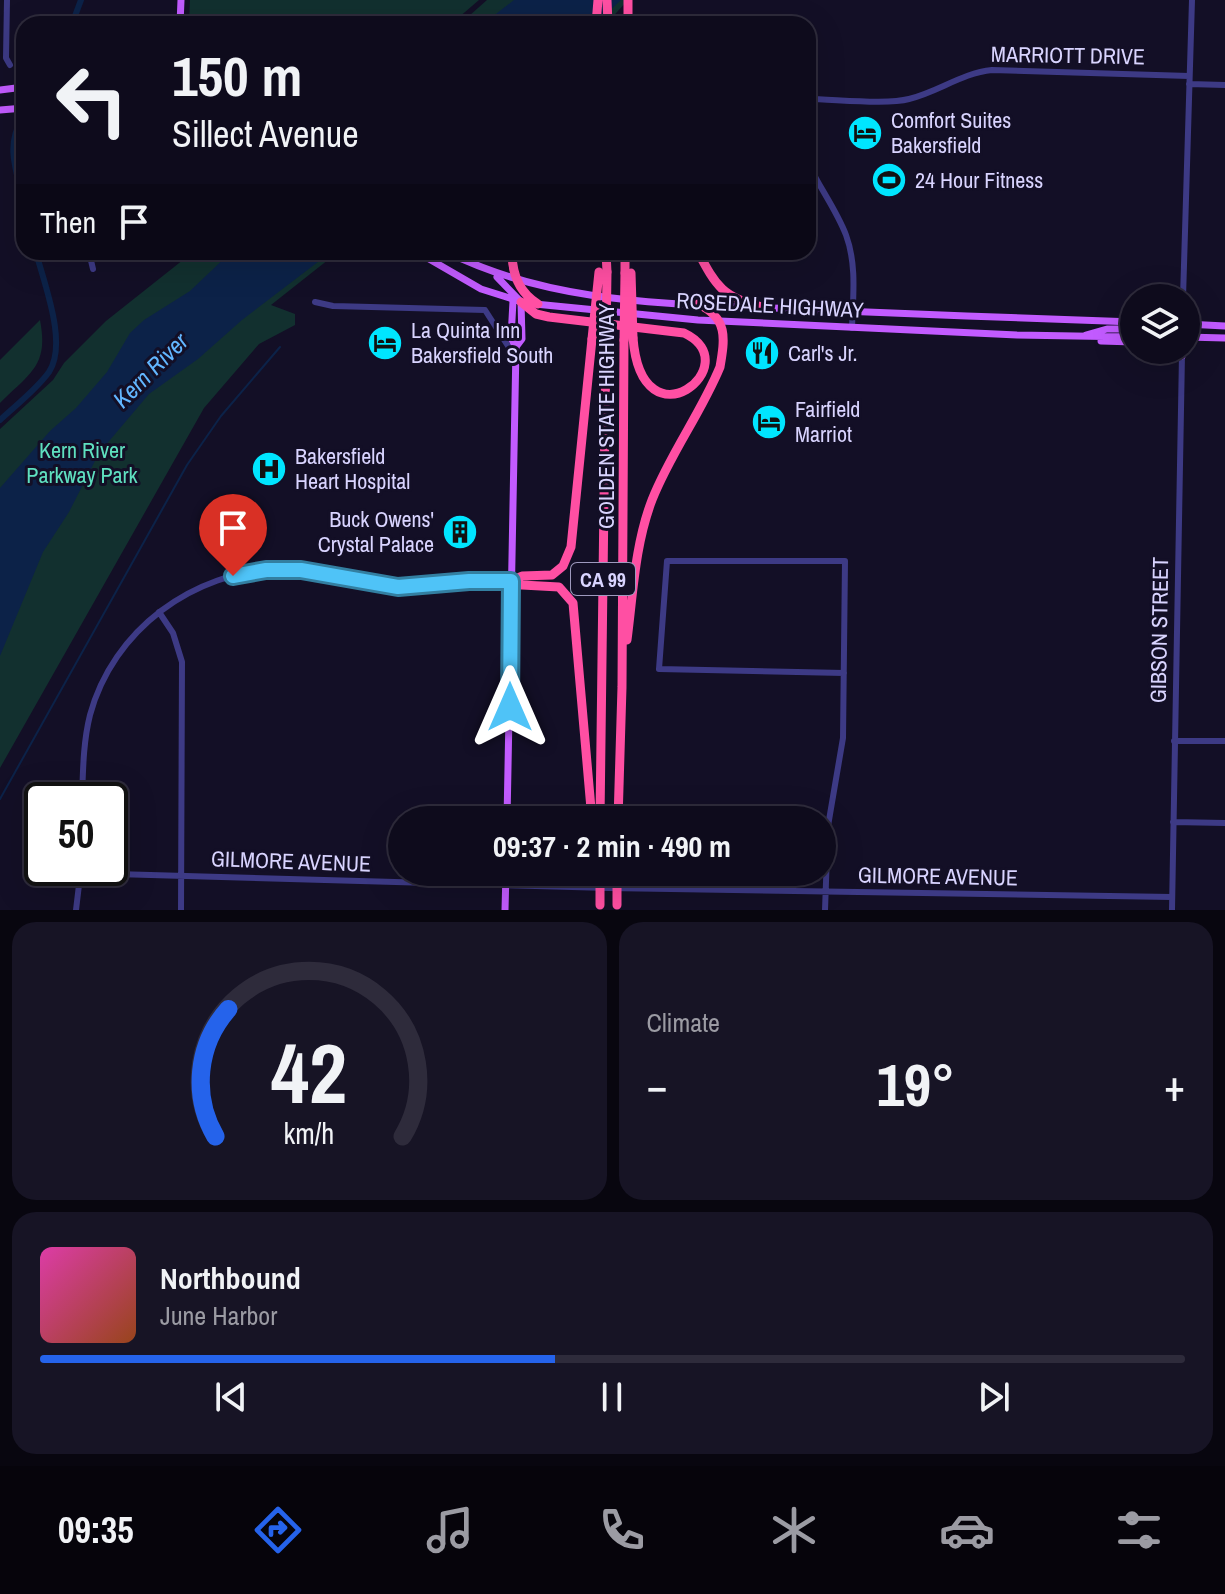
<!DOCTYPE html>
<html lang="en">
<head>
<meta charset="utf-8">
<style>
  body { margin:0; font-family:"Archivo Narrow",sans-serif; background:#171425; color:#f1f3f6; height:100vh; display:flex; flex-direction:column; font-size:30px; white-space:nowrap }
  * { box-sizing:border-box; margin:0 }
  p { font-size:26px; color:#9b9ba3 }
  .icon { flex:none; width:44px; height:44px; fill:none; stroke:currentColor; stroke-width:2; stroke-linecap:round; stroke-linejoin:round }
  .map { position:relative; height:910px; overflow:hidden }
  .side { display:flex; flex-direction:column; gap:12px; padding:12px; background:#08060f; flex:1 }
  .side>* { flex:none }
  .hud { position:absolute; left:16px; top:16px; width:800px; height:244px; border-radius:24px; box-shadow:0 8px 32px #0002,0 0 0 2px #2e2b3b; background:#0e0b1c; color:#f1f3f6; overflow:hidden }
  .fabs { position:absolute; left:1120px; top:284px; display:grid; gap:16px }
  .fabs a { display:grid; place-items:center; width:80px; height:80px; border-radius:50%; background:#0e0b1c; box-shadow:0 8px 32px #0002,0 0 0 2px #2e2b3b; font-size:40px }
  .speed { position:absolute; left:24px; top:782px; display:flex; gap:16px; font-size:40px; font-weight:700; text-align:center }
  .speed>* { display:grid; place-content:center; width:104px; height:104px; border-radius:50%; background:#0e0b1c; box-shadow:0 8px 32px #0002,0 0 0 2px #2e2b3b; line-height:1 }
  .speed .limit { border:4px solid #111; border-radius:12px; background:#fff; color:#111 }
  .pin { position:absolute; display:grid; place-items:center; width:68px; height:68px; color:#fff; margin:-82px -34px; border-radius:50% 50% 50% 0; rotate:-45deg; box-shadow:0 0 8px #0007 }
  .pin .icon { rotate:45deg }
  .me { position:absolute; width:88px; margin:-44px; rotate:0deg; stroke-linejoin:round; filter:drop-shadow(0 0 6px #0008) }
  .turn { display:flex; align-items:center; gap:28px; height:168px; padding:0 24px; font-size:36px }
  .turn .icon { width:104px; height:104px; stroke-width:2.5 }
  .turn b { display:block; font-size:56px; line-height:68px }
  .then { display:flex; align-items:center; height:76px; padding:0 24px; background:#0003; gap:16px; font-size:30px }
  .big { font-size:60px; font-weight:800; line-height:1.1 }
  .side .widget { flex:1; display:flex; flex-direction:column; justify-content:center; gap:12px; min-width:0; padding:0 28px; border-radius:24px; background:#171425 }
  .side .dial { align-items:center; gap:0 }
  .dial svg { height:208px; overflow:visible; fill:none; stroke:#2e2b3b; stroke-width:7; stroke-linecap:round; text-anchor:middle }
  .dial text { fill:#f1f3f6; stroke:none }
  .song { display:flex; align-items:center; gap:24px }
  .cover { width:96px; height:96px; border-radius:12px; background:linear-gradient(135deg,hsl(320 70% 55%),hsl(20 70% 35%)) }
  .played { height:8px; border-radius:4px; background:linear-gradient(90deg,#2563eb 45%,#2e2b3b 45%) }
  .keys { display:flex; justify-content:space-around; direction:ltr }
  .heat { display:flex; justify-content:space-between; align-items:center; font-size:44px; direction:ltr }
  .side .tiles { flex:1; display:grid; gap:12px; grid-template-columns:1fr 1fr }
  .widget:last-child { grid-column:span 2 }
  .trip { position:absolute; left:388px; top:806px; width:448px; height:80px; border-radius:40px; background:#0e0b1c; box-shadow:0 8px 32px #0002,0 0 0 2px #2e2b3b; font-weight:800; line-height:80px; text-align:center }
  .dock { display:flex; height:128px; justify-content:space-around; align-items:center; background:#06040b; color:#9b9ba3 }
  .dock .icon { width:56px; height:56px }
  .dock .selected { color:#2563eb }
  .dock b { font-size:36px; color:#f1f3f6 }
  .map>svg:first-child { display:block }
  .green { fill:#12302f }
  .water { fill:#0c2248 }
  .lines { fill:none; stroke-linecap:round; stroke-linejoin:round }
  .stream { stroke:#0c2248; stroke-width:2 }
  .canal { stroke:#0c2248; stroke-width:6 }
  .minor { stroke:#3d3a85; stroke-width:6 }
  .major { stroke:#c25bff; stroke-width:7 }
  .highway { stroke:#ff4fa3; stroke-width:9 }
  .highway-bridge { stroke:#ff4fa3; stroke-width:9 }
  .route-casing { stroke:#337fa1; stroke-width:20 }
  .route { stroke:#4fc3f7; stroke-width:14 }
  .labels { text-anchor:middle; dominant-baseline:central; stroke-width:6; stroke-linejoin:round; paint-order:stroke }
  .shield { fill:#130f26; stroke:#9e99be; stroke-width:2 }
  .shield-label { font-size:20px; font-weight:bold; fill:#d9d4ff }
  .street-label { font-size:22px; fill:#d9d4ff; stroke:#130f26 }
  .poi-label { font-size:22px; fill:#d9d4ff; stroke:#130f26; text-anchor:start }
  .park-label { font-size:22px; fill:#5fe0c0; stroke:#130f26 }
  .water-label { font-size:24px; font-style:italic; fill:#62b6ff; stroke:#130f26 }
</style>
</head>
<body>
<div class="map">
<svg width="1225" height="910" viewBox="0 0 1225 910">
  <rect width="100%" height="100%" fill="#130f26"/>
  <!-- green -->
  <path class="green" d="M190 0H479L451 24H189Z
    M487 0H628L606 24H460Z
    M193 252H338L271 305 295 314V325L259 344 204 408 0 768V429L53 380 64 363 106 321Z
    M40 320C49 366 30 373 0 403V360Z"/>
  <!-- water -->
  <path class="water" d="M514 0H621L596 24H483Z
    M231 252H331L242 320 198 359 149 394 99 453 69 512 43 552 0 656V488L50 431 76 408 107 372 130 333 144 320 190 291Z"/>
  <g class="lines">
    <!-- stream -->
    <path class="stream" d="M0 799 187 465 221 416 280 347"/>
    <!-- canal -->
    <path class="canal" d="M72 24 81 0
      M22 119C5 146 17 173 24 203
      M0 420C16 405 36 390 49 372 68 343 44 284 36 252"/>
    <!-- minor -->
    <path class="minor" d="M7 0 6 58 10 65
      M1189 84 1225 85
      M808 99C833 99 887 105 909 99 938 92 962 73 992 70L1189 76
      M808 163C819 187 836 209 846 235 857 265 853 297 852 328
      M89 252 93 269
      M1183 298 1192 0
      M315 302 333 306 485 310 508 346 516 347
      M159 612 173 633 182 662 181 910
      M1174 741H1225
      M82 800C83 771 83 743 90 715 113 630 193 571 280 569 320 568 356 585 395 587 418 588 439 584 462 581 478 580 494 581 511 581
      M1173 822 1225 823
      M80 873 608 888 1172 897
      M76 910 81 868
      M825 910 828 826 843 738 845 561H667L659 669 844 673
      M1172 910 1182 354"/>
    <!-- major -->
    <path class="major" d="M180 24 181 0
      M0 90 24 87
      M0 110 24 108
      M417 252 481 289 522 302
      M447 252C557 306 673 303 793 309 907 314 1020 318 1134 322
      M497 277 521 302
      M535 304 698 320 1017 335 1134 337
      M1186 324 1225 326
      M1086 335 1107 329H1134
      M1186 337 1225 338
      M1101 341 1134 342
      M516 347 522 339 521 302
      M1180 350 1182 356
      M507 820 516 347 511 338 513 301
      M505 910 506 872"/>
    <!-- highway -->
    <path class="highway" d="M607 0 608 24
      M596 24 598 0
      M628 24V0
      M512 252C512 274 520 293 538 304
      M606 252 607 272
      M698 252C716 286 723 298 762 307
      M625 273V252
      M521 302 536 314 549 317 684 333C750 364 642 451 633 338
      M511 581 522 585 559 587 573 603 592 820
      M511 581 522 576 552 575 563 566 571 547 592 339
      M627 640C633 594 635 544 652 500 670 454 701 413 720 367 725 338 728 318 698 304
      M600 820 606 339
      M618 820 622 687 624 340"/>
    <!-- highway-bridge -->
    <path class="highway-bridge" d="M631 273 633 338
      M592 339 599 272
      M606 339 607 272
      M624 340 625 273
      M600 872V905
      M617 872V905"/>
  </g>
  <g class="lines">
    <!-- route casing -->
    <g class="route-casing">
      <path id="route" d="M233 576 266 570H301L398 587 469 581H511L510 707"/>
    </g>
    <!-- route -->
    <use href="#route" class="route"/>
  </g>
  <!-- icons -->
  <defs>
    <g id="hotel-disc" transform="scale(1.8)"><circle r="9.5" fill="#00e5ff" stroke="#130f26"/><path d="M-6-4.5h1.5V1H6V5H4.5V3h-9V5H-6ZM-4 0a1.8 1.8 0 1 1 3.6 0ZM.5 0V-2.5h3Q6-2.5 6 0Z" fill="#111"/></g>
    <g id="stadium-disc" transform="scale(1.8)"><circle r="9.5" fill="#00e5ff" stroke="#130f26"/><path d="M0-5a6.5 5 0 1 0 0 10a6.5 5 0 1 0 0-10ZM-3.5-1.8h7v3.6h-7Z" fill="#111"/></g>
    <g id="restaurant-disc" transform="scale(1.8)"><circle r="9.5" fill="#00e5ff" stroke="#130f26"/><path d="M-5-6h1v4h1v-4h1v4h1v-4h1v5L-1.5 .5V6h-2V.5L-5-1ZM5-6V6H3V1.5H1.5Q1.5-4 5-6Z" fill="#111"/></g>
    <g id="hospital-disc" transform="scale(1.8)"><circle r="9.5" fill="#00e5ff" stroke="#130f26"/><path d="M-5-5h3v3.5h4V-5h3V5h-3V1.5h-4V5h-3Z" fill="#111"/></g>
    <g id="building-disc" transform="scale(1.8)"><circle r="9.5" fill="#00e5ff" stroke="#130f26"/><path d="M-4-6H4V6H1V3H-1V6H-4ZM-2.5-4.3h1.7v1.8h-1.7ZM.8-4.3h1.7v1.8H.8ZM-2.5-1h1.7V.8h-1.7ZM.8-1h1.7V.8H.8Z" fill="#111"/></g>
  </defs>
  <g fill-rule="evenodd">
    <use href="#hotel-disc" x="865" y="133"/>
    <use href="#stadium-disc" x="889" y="180"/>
    <use href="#hotel-disc" x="385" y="343"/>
    <use href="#restaurant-disc" x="762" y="353"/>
    <use href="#hotel-disc" x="769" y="422"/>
    <use href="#hospital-disc" x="269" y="469"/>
    <use href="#building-disc" x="460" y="532"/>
  </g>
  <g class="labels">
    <!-- shield labels -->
    <rect class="shield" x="571" y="563" width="64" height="32" rx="6"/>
    <g class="shield-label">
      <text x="603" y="579">CA 99</text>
    </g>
    <!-- street labels -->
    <g class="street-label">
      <text transform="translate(1068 55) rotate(1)">MARRIOTT DRIVE</text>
      <text transform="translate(770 305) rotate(3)">ROSEDALE HIGHWAY</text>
      <text transform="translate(606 416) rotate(-90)">GOLDEN STATE HIGHWAY</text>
      <text transform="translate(1159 630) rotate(-89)">GIBSON STREET</text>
      <text transform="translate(291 861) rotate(2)">GILMORE AVENUE</text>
      <text transform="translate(938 876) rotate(1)">GILMORE AVENUE</text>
    </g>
    <!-- poi labels -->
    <g class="poi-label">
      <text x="891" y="120">Comfort Suites<tspan x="891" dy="25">Bakersfield</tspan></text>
      <text x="915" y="180">24 Hour Fitness</text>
      <text x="411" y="330">La Quinta Inn<tspan x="411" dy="25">Bakersfield South</tspan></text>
      <text x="788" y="353">Carl's Jr.</text>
      <text x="795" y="409">Fairfield<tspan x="795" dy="25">Marriot</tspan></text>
      <text x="295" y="456">Bakersfield<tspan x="295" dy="25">Heart Hospital</tspan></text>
      <text x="434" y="519" text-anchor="end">Buck Owens'<tspan x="434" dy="25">Crystal Palace</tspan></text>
    </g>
    <!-- park labels -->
    <g class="park-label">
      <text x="82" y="450">Kern River<tspan x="82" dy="25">Parkway Park</tspan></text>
    </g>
    <!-- water labels -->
    <g class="water-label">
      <text transform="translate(150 370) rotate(-45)">Kern River</text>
    </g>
  </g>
</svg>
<div class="fabs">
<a><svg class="icon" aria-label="layers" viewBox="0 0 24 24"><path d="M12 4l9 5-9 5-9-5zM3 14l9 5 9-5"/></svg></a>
</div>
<div class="speed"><div class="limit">50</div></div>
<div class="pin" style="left:233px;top:576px;background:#d93025"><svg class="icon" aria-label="arrive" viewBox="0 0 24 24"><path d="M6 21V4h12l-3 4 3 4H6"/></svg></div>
<svg class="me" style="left:510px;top:707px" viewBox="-20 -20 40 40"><path d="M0-17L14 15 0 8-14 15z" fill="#4fc3f7" stroke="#fff" stroke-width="4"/></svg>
<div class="trip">09:37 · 2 min · 490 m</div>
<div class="hud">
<div class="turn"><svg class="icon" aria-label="left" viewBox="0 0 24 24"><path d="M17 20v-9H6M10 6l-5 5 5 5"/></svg><div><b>150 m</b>Sillect Avenue</div></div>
<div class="then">Then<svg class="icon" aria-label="arrive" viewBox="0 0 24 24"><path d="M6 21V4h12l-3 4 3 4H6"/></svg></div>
</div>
</div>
<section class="side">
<div class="tiles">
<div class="widget dial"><svg viewBox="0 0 100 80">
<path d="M14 69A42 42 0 1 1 86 69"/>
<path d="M14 69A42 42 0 0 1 19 20" stroke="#2563eb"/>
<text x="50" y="56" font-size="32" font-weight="700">42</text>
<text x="50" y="72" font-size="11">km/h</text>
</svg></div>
<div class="widget"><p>Climate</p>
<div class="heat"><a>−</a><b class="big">19°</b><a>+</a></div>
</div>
<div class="widget">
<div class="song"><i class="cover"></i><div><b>Northbound</b><p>June Harbor</p></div></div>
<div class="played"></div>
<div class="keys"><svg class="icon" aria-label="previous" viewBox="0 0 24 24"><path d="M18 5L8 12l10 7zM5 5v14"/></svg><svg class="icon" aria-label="pause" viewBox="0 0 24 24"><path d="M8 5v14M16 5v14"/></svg><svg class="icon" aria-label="next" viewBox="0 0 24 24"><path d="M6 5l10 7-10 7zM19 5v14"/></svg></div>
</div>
</div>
</section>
<nav class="dock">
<b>09:35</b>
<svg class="icon selected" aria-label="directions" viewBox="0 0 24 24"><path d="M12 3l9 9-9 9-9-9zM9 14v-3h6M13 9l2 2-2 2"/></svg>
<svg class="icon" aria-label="music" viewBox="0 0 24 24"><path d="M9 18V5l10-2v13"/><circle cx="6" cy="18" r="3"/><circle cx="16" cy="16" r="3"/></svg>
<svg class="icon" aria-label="phone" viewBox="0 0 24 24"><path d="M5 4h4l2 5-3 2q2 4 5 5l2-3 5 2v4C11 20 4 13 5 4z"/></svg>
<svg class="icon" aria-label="climate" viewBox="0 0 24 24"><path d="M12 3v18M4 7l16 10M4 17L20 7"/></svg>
<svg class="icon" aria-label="car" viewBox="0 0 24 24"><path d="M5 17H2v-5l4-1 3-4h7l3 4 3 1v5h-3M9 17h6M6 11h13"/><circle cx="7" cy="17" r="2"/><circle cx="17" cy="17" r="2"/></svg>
<svg class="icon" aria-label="filters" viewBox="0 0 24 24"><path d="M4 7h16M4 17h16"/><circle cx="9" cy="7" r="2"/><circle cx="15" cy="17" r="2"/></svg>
</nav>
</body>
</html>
